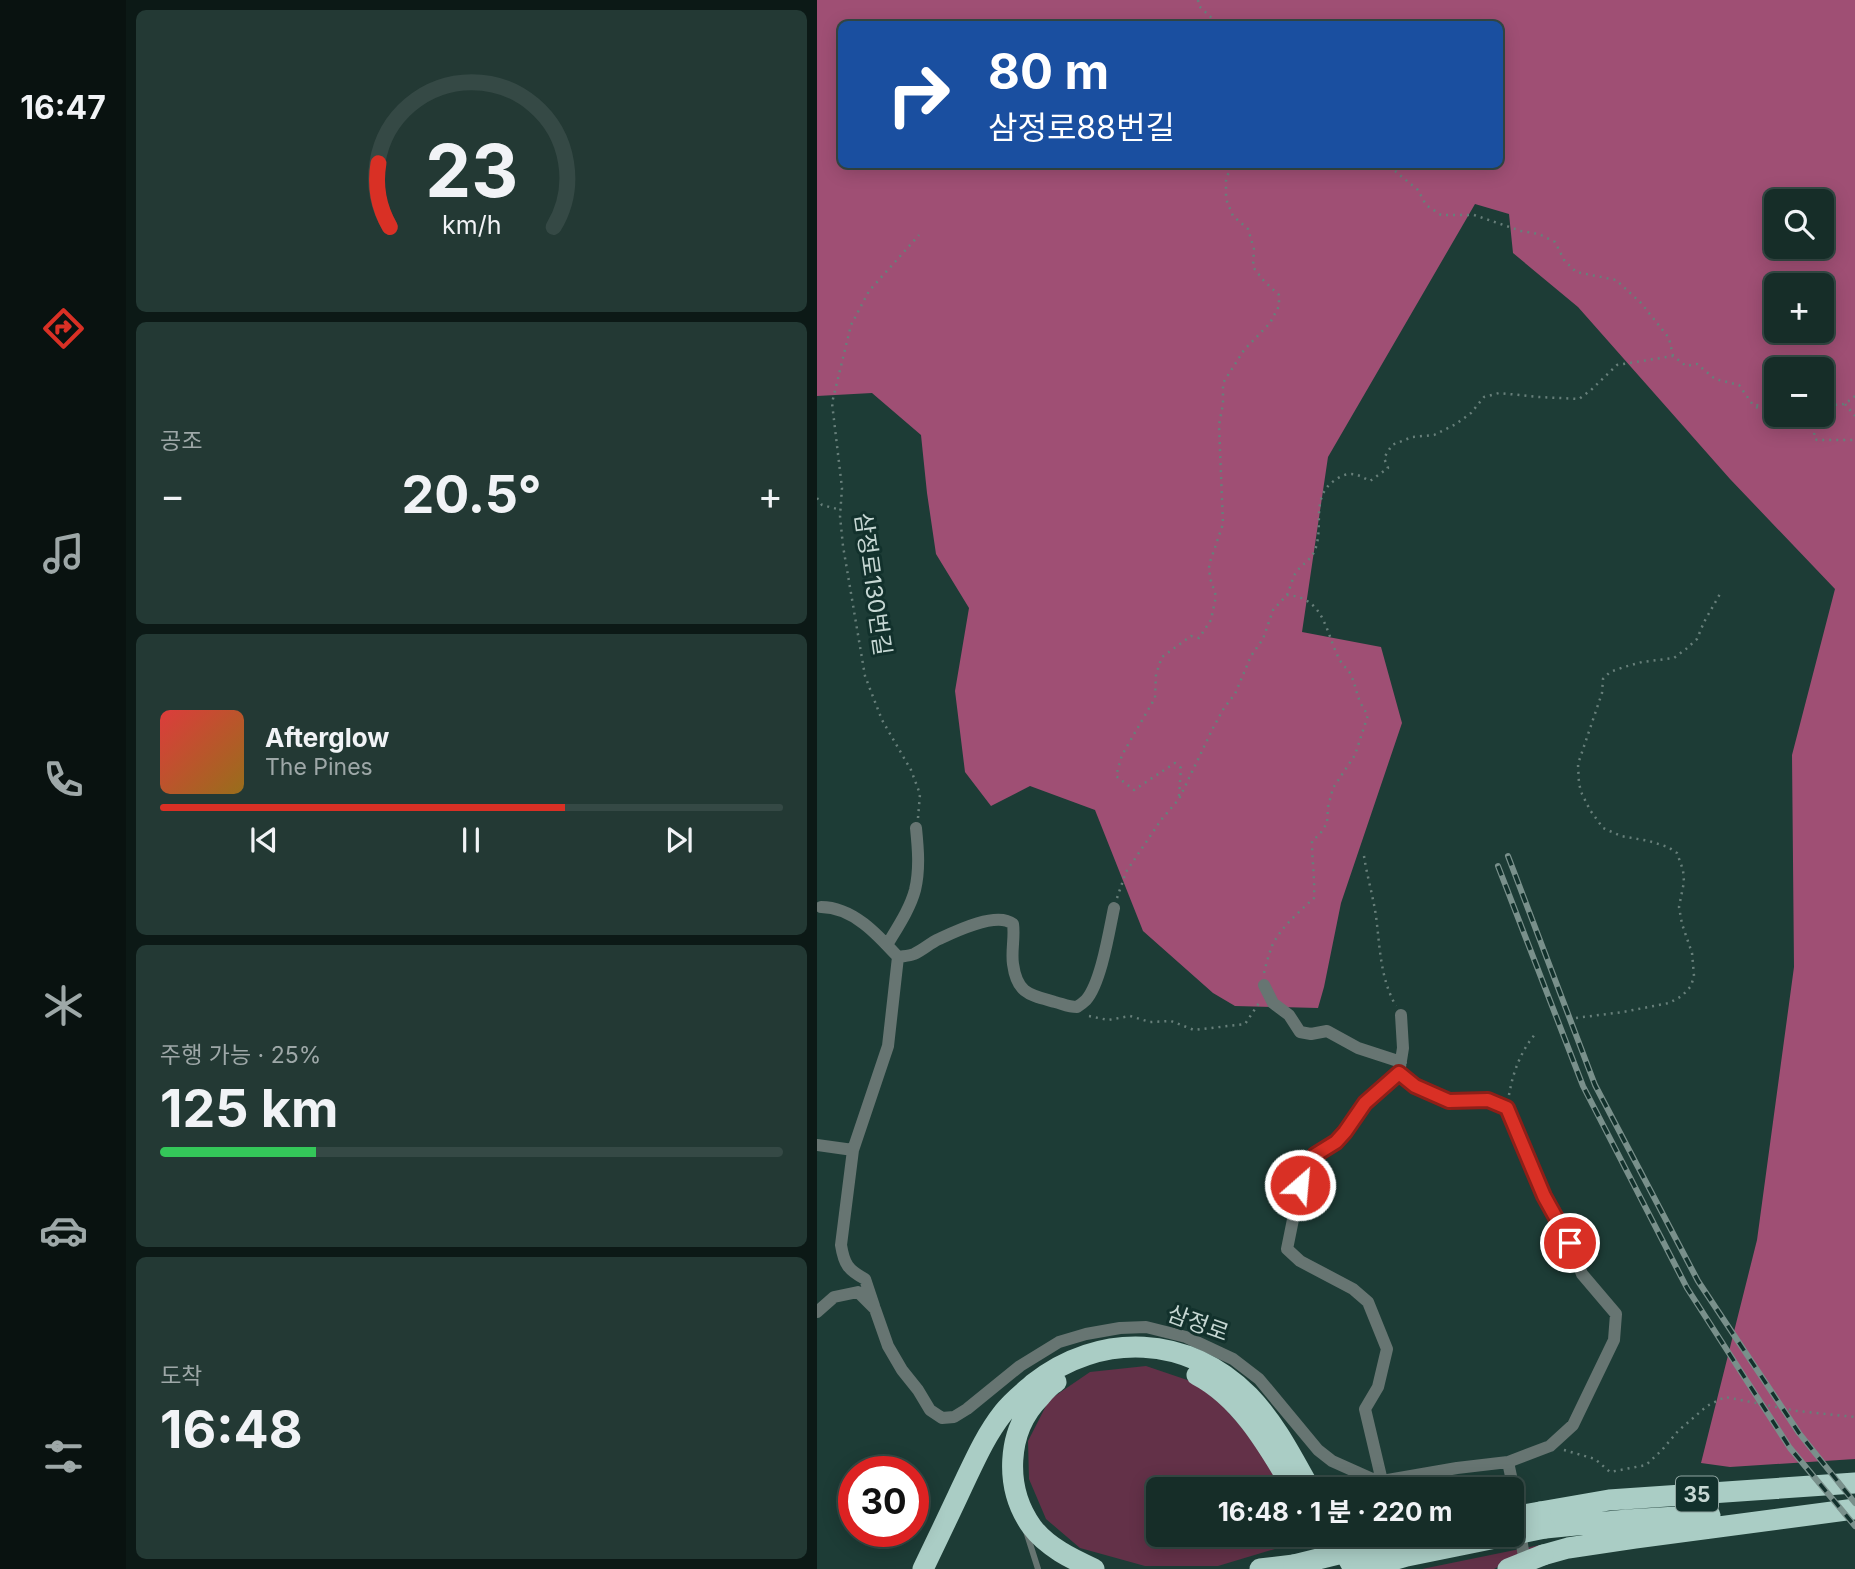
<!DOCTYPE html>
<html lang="ko">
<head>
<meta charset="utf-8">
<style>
  body { margin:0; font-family:Inter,"Noto Sans KR",sans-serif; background:#233934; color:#f1f3f6; height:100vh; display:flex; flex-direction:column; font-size:26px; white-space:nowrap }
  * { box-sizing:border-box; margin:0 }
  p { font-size:23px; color:#9ea8a8 }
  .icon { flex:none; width:38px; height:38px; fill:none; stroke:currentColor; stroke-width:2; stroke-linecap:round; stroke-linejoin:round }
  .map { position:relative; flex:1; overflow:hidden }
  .drawer { display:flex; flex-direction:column; gap:10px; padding:10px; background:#0c1916; width:691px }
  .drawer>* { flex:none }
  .banner { position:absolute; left:21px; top:21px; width:665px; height:147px; border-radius:10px; box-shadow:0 4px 18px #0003,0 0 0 2px #354945; background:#1a4fa0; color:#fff; overflow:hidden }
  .fabs { position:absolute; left:947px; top:189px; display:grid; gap:14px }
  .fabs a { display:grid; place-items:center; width:70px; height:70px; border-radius:10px; background:#162d28; box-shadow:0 4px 18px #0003,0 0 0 2px #354945; font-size:35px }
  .speed { position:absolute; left:21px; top:1456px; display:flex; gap:14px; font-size:35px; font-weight:700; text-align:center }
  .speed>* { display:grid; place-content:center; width:91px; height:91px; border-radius:50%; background:#162d28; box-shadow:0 4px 18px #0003,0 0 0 2px #354945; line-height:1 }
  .speed .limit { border:10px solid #d22; background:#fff; color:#111 }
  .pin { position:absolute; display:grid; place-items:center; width:60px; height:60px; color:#fff; margin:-30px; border:4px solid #fff; border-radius:50%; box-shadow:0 2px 7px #0007 }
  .me { position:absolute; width:77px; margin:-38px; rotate:27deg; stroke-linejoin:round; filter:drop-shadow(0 0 5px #0008) }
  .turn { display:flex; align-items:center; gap:24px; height:147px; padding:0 35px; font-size:32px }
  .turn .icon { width:91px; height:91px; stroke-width:2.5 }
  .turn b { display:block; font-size:49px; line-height:60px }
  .big { font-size:52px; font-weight:700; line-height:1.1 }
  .drawer .card { flex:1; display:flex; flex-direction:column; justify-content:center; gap:10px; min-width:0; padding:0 24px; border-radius:10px; background:#233934 }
  .drawer .dial { align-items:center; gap:0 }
  .dial svg { height:182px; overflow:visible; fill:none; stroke:#354945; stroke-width:7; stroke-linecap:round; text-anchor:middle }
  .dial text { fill:#f1f3f6; stroke:none }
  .song { display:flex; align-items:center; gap:21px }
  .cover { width:84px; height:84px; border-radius:10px; background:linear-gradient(135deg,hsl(0 70% 55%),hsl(40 70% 35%)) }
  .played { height:7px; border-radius:4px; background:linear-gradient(90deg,#d93025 65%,#354945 65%) }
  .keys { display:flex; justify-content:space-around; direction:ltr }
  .heat { display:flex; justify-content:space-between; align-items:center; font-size:38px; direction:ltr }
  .charge { height:10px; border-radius:5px; background:linear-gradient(90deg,#34c759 25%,#354945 0) }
  .trip { position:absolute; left:329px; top:1477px; width:378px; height:70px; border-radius:10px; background:#162d28; box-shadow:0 4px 18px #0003,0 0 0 2px #354945; font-weight:700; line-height:70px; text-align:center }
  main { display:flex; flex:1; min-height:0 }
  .tab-bar { display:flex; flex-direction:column; width:126px; justify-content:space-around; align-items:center; background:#091210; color:#9ea8a8 }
  .tab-bar .icon { width:49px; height:49px }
  .tab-bar .on { color:#d93025 }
  .tab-bar b { font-size:32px; color:#f1f3f6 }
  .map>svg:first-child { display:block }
  .green { fill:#633148 }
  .forest { fill:#9f4f74; fill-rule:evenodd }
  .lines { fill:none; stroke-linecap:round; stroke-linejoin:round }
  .path { stroke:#677f7a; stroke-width:2.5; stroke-dasharray:2 5; stroke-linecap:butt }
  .service { stroke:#677572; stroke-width:6 }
  .minor { stroke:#677572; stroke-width:12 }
  .motorway { stroke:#aacdc5; stroke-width:21 }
  .rail-casing { stroke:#79908b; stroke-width:6 }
  .rail { stroke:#12312c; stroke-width:3.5; stroke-dasharray:10; stroke-linecap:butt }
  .motorway-bridge { stroke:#aacdc5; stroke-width:21 }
  .route-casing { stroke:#8d1f18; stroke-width:18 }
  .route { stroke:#d93025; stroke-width:12 }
  .labels { text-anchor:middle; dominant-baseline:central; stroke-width:6; stroke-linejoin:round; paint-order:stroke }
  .shield { fill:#12312c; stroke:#90a5a1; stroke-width:2 }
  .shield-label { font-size:21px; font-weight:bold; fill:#c6d7d3 }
  .street-label { font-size:23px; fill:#c6d7d3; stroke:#12312c }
</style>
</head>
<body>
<main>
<nav class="tab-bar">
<b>16:47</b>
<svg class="icon on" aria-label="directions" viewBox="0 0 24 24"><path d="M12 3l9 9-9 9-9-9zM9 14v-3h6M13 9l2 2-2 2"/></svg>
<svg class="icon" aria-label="music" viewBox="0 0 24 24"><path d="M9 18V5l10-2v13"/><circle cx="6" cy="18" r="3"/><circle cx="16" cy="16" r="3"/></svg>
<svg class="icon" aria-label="phone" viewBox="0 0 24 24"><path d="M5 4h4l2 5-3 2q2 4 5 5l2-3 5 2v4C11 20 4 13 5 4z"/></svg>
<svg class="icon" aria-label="climate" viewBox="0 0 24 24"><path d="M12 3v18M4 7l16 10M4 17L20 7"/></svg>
<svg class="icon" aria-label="car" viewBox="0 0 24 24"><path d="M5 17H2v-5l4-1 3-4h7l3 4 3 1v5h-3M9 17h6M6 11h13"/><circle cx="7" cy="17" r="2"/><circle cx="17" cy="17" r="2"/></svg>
<svg class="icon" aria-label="filters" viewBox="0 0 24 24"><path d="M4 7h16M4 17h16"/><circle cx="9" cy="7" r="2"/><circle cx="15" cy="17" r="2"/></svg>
</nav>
<section class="drawer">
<div class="card dial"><svg viewBox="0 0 100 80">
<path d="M14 69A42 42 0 1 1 86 69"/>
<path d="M14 69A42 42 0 0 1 9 41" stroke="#d93025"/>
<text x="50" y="56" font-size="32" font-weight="700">23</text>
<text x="50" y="72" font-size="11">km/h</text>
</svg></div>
<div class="card"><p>공조</p>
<div class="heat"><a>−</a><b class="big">20.5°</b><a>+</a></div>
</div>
<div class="card">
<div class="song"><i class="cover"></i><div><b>Afterglow</b><p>The Pines</p></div></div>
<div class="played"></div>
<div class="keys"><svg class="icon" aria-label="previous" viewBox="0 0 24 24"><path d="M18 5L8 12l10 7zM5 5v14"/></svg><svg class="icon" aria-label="pause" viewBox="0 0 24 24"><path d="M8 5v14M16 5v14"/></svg><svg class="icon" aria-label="next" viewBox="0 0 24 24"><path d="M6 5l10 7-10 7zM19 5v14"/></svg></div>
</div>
<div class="card"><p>주행 가능 · 25%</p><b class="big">125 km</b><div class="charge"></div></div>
<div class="card"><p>도착</p><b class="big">16:48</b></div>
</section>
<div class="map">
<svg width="1038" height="1569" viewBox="0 0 1038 1569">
  <rect width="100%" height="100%" fill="#1d3c36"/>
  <!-- green -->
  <path class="green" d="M329 1366 388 1386 438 1442 468 1489H341V1535H496L498 1537 401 1566H328L263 1548 229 1519 212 1479 211 1441 232 1400 273 1372Z
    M723 1545 677 1569H605Z"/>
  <!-- forest -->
  <path class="forest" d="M0 0H1038V1459L913 1467 884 1463 940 1240 977 967 975 755 1018 589 913 479 761 307 696 253 692 214 658 204 511 457 485 632 564 647 585 723 524 903 507 987 501 1008 418 1006 396 993 326 931 278 810 213 786 174 806 148 772 138 691 152 608 119 554 110 493 104 435 55 393 0 396ZM24 24H682V164H24ZM959 201H1004V247H959ZM959 285H1004V331H959ZM959 369H1004V415H959Z"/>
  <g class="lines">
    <!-- path -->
    <path class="path" d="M381 0 382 6 401 24
      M576 164 579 172 601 190 609 205 624 215H657L704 231 722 234 738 242 747 260 759 272 799 280 824 303 852 338 856 356
      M1028 404 1038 416
      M1004 406 1028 404 1038 396
      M939 407 966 421 976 418 995 417 998 420 997 438 1000 440H1038
      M0 498 5 505 24 510
      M470 595C473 588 475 580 478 574 484 564 493 562 498 550 508 523 491 494 523 477 534 471 542 475 553 481L571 468 567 458 575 445 595 437 617 435 639 424 654 413 667 397 682 393 722 397 762 399 774 390 800 365 856 356 869 366 880 364 898 379 922 385 936 405 959 406
      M362 796 364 768 358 763 317 790 299 776 305 755 338 698 339 674 345 657 374 636 382 638 394 620 399 596 393 578 392 565 406 524 402 425 406 404V383L427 350 453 323 462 306V295L447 281 436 267 437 249 431 229 416 216 409 199V181L414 164
      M101 818 103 794 94 770 65 720 48 676 26 546 23 516 25 488 15 403 34 325 52 291 102 235
      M547 856C550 876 556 896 559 916 563 947 563 978 579 1006
      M300 898 309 872 344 820 362 799 396 728 407 708 418 694 434 656 446 639 456 610 470 595C510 598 508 635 524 662 527 667 532 670 534 675 541 691 539 699 551 715L538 755 516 788 511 807 510 823 503 834 495 841C495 860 498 879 497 898 482 912 464 927 455 946 452 954 449 964 447 973
      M272 1016 291 1020 313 1016 333 1022 354 1021 377 1030 428 1024 442 1003
      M759 1018 806 1012 852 1003 865 996 874 986 877 976 875 953 865 924 862 907 867 882 866 870 860 853 851 847 832 841 804 836 786 828 773 810 765 794 762 784 761 764 785 693 786 679 793 672 807 667 825 662 857 658 869 649 880 639 887 622 903 594
      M692 1095C696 1072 704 1050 720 1032
      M747 1450 778 1459 793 1472 829 1465 845 1450 861 1431 890 1406 908 1397 980 1411 1038 1417"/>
    <!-- service -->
    <path class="service" d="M209 1531 221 1569"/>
    <!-- minor -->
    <path class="minor" d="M4 907C36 907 61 935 81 957L71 1046 36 1150 24 1245C27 1264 31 1270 48 1279L57 1306
      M70 945C80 928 93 909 98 890 103 869 101 848 99 828
      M81 957C86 956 92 956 97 954 106 950 113 943 122 939 139 931 180 911 196 924 198 937 194 951 196 964 200 994 213 995 238 1002 246 1004 251 1007 260 1007 263 1005 266 1003 269 1000 284 983 292 932 297 908
      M447 985 456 1003 472 1015 483 1032 494 1034 510 1031 541 1048 584 1062
      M0 1145 36 1150
      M0 1312 17 1297 41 1292 58 1309 71 1346 85 1370 101 1390 113 1410 125 1418 137 1417 150 1409 203 1366 242 1342 269 1334 303 1328 329 1327 369 1337 416 1359 442 1379 501 1450 515 1461 553 1478 565 1481 640 1468 691 1462 733 1446 756 1425 797 1340 799 1314 765 1274 753 1243 727 1196 690 1108 671 1100 632 1101 598 1086 582 1073
      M691 1462 698 1495 708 1565
      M565 1481 548 1409 561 1387 570 1349 551 1302 536 1289 483 1261 470 1249 483 1185 498 1155 519 1142 528 1132 548 1103 582 1073 586 1048 584 1015"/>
    <!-- motorway -->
    <path class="motorway" d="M380 1375C424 1398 451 1446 476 1488
      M239 1382C232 1386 228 1391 223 1397 189 1431 187 1488 215 1527 230 1547 255 1559 277 1569
      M723 1512 792 1500 1038 1483
      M728 1528 810 1520 893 1515
      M518 1535 537 1569
      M726 1555 751 1548 818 1538 1038 1509
      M106 1569C119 1542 132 1515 145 1487 157 1462 168 1436 186 1413 194 1402 206 1393 216 1384 283 1331 372 1335 432 1396 458 1423 475 1457 493 1489
      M443 1569 477 1565"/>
    <!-- rail casing -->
    <g class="rail-casing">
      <path id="rail" d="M691 856 778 1085 881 1281 982 1433 1038 1503
        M681 866 766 1086 870 1288 973 1448 1038 1526"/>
    </g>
    <!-- rail -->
    <use href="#rail" class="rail"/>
    <!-- motorway-bridge -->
    <path class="motorway-bridge" d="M695 1517 723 1512
      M477 1565 570 1542 606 1535
      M543 1569 590 1556 728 1528
      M691 1569 726 1555"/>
  </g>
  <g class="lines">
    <!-- route casing -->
    <g class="route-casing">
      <path id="route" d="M483 1185 498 1155 519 1142 528 1132 548 1103 582 1073 598 1086 632 1101 671 1100 690 1108 727 1196 753 1243"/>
    </g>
    <!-- route -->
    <use href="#route" class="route"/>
  </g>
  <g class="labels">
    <!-- shield labels -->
    <rect class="shield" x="859" y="1476.5" width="42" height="35" rx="5"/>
    <g class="shield-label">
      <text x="880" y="1494">35</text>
    </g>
    <!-- street labels -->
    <g class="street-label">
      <text transform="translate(56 584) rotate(82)">삼정로130번길</text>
      <text transform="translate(381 1323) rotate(20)">삼정로</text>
    </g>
  </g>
</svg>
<div class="fabs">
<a><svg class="icon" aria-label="search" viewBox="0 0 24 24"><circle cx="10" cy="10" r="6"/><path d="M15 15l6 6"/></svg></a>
<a>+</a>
<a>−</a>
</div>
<div class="speed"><div class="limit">30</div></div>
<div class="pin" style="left:753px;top:1243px;background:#d93025"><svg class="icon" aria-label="arrive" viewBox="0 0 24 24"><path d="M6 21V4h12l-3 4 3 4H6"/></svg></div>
<svg class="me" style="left:483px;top:1185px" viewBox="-20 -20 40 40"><circle r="17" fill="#d93025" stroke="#fff" stroke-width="3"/><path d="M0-11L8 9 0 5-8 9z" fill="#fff"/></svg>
<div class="trip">16:48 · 1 분 · 220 m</div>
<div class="banner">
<div class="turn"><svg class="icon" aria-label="right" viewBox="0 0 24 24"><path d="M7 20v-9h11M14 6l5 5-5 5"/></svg><div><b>80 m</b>삼정로88번길</div></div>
</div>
</div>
</main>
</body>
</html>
